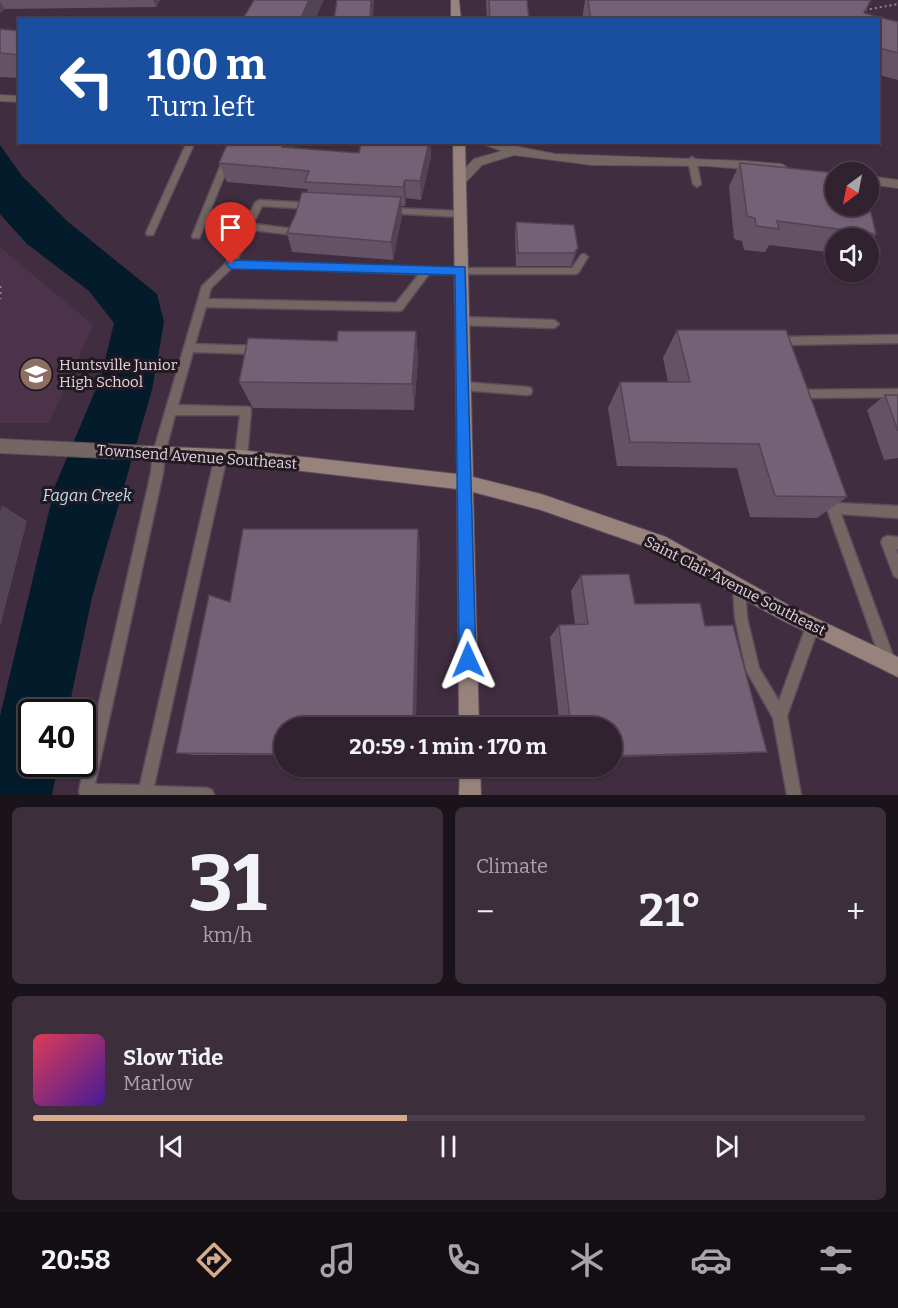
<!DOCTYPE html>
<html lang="en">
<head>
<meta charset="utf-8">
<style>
  body { margin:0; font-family:Bitter,serif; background:#3c2f3b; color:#f1f3f6; height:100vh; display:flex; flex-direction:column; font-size:22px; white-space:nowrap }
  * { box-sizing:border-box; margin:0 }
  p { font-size:20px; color:#a8a4aa }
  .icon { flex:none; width:33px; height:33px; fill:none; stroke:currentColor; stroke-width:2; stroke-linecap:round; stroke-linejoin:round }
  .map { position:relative; height:795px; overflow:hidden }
  .side { display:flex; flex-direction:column; gap:12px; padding:12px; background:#1a131a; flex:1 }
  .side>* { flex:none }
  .hud { position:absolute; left:18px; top:18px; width:862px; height:126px; border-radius:0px; box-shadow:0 2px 4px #0004,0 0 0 2px #4b3f4b; background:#1a4fa0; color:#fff; overflow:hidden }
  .needle { width:39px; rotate:212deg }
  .fabs { position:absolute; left:825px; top:162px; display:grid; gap:12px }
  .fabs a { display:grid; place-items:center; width:54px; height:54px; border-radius:50%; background:#30222f; box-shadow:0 2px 4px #0004,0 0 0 2px #4b3f4b; font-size:30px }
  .speed { position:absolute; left:18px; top:699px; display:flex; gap:12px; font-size:30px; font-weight:700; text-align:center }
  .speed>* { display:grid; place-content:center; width:78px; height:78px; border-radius:50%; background:#30222f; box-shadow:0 2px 4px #0004,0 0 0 2px #4b3f4b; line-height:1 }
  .speed .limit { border:3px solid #111; border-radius:9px; background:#fff; color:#111 }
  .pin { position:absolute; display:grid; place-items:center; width:51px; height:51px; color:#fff; margin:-62px -26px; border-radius:50% 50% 50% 0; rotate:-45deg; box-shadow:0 0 6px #0007 }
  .pin .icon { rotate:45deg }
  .me { position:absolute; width:66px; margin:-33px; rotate:359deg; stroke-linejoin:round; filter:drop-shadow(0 0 4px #0008) }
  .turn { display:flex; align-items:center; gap:21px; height:126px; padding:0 30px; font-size:27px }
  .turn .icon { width:78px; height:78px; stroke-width:2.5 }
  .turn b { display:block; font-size:42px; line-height:51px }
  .big { font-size:45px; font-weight:700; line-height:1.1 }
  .side .widget { flex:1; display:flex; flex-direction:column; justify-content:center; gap:9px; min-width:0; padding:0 21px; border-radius:9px; background:#3c2f3b }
  .side .dial { align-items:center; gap:0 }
  .dial b { font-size:78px; line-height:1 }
  .song { display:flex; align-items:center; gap:18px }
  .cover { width:72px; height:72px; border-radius:9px; background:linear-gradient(135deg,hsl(350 70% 55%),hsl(260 70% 35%)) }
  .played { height:6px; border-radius:3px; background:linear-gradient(90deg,#d6ab8b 45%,#4b3f4b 45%) }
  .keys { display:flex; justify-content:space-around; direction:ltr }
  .heat { display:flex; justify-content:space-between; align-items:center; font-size:33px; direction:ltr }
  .side .tiles { flex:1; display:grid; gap:12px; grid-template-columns:1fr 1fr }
  .widget:last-child { grid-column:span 2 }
  .trip { position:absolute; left:274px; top:717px; width:348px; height:60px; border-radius:30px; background:#30222f; box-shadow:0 2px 4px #0004,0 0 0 2px #4b3f4b; font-weight:700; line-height:60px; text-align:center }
  .tabs { display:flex; height:96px; justify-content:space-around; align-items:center; background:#130e13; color:#a8a4aa }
  .tabs .icon { width:42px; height:42px }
  .tabs .active { color:#d6ab8b }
  .tabs b { font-size:27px; color:#f1f3f6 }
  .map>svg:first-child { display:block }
  .built { fill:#4c334a }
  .water { fill:#031b2b }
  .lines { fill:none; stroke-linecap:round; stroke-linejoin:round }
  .lane-casing { stroke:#5d4b5c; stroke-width:3 }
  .street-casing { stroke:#5d4b5c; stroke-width:2 }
  .secondary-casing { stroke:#5d4b5c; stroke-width:2 }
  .path-far1 { stroke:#948492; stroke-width:2; stroke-dasharray:2 3; stroke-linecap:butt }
  .path { stroke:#948492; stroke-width:3; stroke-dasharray:2 4; stroke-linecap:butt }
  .lane { fill:#746763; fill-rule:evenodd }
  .street { fill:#746763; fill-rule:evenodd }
  .secondary { fill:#97837c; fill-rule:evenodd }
  .wall { fill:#655365 }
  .shaded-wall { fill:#524452 }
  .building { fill:#756175; stroke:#524452; stroke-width:1.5 }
  .route { fill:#1a73e8; stroke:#114b97; stroke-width:1.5 }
  .labels { text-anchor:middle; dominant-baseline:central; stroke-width:6; stroke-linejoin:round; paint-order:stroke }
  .poi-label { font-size:15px; fill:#e1d4df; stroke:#221921; text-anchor:start }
  .street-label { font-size:15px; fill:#e1d4df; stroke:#221921 }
  .water-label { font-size:16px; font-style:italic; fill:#badffc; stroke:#221921 }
</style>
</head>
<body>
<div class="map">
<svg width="898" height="795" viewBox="0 0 898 795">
  <rect width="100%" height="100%" fill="#402d3f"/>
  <!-- built -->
  <path class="built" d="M0 247 93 325 49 423H0Z"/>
  <!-- water -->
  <path class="water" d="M0 145 22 176 67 221 157 294 164 322 152 390 92 597 68 712H32V764H58L52 795H0V716L55 486 101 377 114 323 89 291 27 244 0 214Z"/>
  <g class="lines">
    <!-- lane casing -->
    <g class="lane-casing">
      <path id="lane" d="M187 142H195L154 233 153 235H147L146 233Z
        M230 142H238L200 236 199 238H193L192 236Z
        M692 157 696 160 701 184 697 187 693 184 688 160Z
        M259 200 311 203 315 206 311 209 262 206 253 224 295 229 299 232 295 235 251 230 237 261 438 268H572L581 255 584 254 588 257 578 273 575 274H429L402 310 399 311 206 307 195 344 260 346 265 350 260 354 193 352 178 405 250 407 251 410 247 457 245 461 241 462 237 461 235 457 240 415H175L165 453 163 473 95 784 140 785 215 456 217 452 221 451 225 452 227 456 154 786 207 788 212 790 214 795H80L79 791 151 473 153 453 202 286 227 262 255 203ZM233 267 419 274 396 303 208 299 211 288Z
        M390 208 460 211 464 214 460 217 387 213 386 211Z
        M461 317 554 320 559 324 554 328 461 325 456 321Z
        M898 335V343L779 345 774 341 779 337Z
        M463 382 527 387 531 388 532 391 531 394 527 395 463 390 459 389 458 386 459 383Z
        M898 389V397L796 398 792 397 791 394 792 391 796 390Z
        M828 490 832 491 837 503 898 506V518L841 514 895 661 893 666 888 668 883 666 881 661 822 495 824 491Z
        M887 536 898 537V549H896L898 555V578L894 576 881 542 883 538Z
        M739 581 743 583 745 587 747 618 759 668 779 701 808 621 813 620 818 621 819 626 787 716 801 795H787L773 718 746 670 735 618 733 587 735 583Z"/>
    </g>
    <!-- street casing -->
    <g class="street-casing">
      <path id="street" d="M0 95 20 96V102L0 101Z
        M476 142H496L555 154 745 161 782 164 788 168 782 172 707 166 592 165 514 155 482 165 464 184H456V178L474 159 502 151Z
        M868 176 898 180V188L868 184Z
        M0 439 147 446 153 448 155 453 153 458 147 460 0 453Z"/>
    </g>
    <!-- secondary casing -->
    <g class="secondary-casing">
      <path id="secondary" d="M451 0H459L461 20H451Z
        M453 142H465L473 477 541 494 666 537 790 606 898 657V677L778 618 655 550 541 510 473 492 479 728H459L457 489 241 464 141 458 139 453 141 448 147 446 241 450 457 474Z
        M460 766H480L481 795H459Z"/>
    </g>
    <!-- path-far1 -->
    <path class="path-far1" d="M860 11 898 4"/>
    <!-- path -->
    <path class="path" d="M0 286V299"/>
    <!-- lane -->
    <use href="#lane" class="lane"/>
    <!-- street -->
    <use href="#street" class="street"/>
    <!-- secondary -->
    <use href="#secondary" class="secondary"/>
  </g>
  <!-- wall -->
  <path class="wall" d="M0 0H160L156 7 5 9 0 13Z
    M486 0H527L529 20H487Z
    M585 0H871L864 13 898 22V80L879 75V20H583V13Z
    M0 29 20 31V78L0 77Z
    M228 142H295L293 148 359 153 361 142H430L431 156 421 200 406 198 405 206H401L402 216 393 260 292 252 287 233 308 192 307 189 227 182 219 163Z
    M740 163 876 234 868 244V238H836V253L769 245 765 252 744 250 742 241 734 239 729 186Z
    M516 222 574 225V260L571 266H516L515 235Z
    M677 330 847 497 817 518 750 517 737 468 617 466 608 408 620 382H668L663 358Z
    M416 331 418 360 414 410 253 408 239 382 337 341Z
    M885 395H898V458L884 460 867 410Z
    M420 544 285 728V755H195L176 753 230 602Z
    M581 575 635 604 705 626 767 752 738 754 612 757V728H560L550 637 559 625H575L571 591Z"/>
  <!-- shaded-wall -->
  <path class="shaded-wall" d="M153 0H160L156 7Z
    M309 0H324L315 20H300Z
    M371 0H374L373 20H370Z
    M0 1 5 9 0 13Z
    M284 142H295L287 166 282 147Z
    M429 142H430L431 156 421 200 420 181Z
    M405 180 406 198 405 206 403 187Z
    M401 197 402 216 393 260 391 242Z
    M578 248 574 260 571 266 574 253Z
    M416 331 418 360 414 410 412 384Z
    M2 505 27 521 0 627V511Z
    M418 529 420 544 416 728H413Z"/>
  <!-- building -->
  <path class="building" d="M254 0H309L300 20H242Z
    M337 0H371L370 20H334Z
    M489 0H527L529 20H490Z
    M588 0H871L864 13 898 22V53L879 48V20H591Z
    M0 29 20 31V55L0 53Z
    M228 142H284L282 147 359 153 361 142H429L420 181 405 180 403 187 305 182 309 171 219 163Z
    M740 163 836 173V206H868V200L876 234 777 221 779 229 756 226 755 218 747 216Z
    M302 192 401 197 391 242 287 233 296 213Z
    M516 222 574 225 578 248 574 253H518Z
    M677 330H786L847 497 775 496 759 444 630 442 620 382H690Z
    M338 331H416L412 384 239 382 248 338 337 341Z
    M885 395H898V431Z
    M243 529H418L413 728H285V754L176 753 209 595 230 602Z
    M629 574 635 604 700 603 705 626 733 625 767 752 612 756V728H571L559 625 588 624 581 575Z"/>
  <!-- route -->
  <path class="route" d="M231 260 465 267 476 660 474 666 468 669 461 666 459 660 455 275 231 269 226 264Z"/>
  <!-- icons -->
  <defs>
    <g id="school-disc" transform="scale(1.725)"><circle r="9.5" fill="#8d6e63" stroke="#221921"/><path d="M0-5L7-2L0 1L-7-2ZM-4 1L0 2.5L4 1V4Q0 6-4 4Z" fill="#fff"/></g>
  </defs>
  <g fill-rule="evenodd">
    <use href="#school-disc" x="36" y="374"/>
  </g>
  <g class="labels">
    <!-- poi labels -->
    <g class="poi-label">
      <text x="59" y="365">Huntsville Junior<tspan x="59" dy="17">High School</tspan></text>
    </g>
    <!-- street labels -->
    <g class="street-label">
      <text transform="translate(197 457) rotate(4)">Townsend Avenue Southeast</text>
      <text transform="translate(735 586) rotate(27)">Saint Clair Avenue Southeast</text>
    </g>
    <!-- water labels -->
    <g class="water-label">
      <text x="87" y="495">Fagan Creek</text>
    </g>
  </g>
</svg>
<div class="fabs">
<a><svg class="needle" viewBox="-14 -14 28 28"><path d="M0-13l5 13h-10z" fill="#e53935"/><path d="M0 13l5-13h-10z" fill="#a8a4aa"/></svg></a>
<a><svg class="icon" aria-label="sound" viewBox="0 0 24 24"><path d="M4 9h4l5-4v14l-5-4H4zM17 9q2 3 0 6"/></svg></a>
</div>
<div class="speed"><div class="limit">40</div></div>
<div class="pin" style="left:231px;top:264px;background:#d93025"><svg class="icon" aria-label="arrive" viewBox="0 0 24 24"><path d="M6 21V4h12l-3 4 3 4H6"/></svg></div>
<svg class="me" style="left:468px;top:660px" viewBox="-20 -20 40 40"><path d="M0-17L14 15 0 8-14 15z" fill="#1a73e8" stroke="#fff" stroke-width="4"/></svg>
<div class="trip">20:59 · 1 min · 170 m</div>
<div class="hud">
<div class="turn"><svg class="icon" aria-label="left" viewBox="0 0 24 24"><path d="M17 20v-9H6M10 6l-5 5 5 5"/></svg><div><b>100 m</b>Turn left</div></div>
</div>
</div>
<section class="side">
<div class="tiles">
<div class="widget dial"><b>31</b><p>km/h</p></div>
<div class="widget"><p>Climate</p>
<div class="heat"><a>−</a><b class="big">21°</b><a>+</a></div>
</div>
<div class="widget">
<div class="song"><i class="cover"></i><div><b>Slow Tide</b><p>Marlow</p></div></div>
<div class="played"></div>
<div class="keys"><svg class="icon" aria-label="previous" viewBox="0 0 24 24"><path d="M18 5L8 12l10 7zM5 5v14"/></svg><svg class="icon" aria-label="pause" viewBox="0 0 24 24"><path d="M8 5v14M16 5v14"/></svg><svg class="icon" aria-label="next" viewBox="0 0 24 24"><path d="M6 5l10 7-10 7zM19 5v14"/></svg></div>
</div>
</div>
</section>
<nav class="tabs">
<b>20:58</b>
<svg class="icon active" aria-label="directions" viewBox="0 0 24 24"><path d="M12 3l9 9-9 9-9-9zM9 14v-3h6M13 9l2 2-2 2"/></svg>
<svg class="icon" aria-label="music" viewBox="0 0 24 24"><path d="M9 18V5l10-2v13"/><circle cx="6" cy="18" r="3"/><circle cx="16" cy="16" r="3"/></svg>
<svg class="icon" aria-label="phone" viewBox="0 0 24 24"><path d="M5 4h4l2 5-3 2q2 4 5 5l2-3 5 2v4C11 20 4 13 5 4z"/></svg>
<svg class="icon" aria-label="climate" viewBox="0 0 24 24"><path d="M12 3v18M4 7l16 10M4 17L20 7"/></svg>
<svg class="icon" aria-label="car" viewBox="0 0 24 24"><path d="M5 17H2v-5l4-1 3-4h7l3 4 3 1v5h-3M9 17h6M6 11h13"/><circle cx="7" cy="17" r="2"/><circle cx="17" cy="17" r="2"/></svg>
<svg class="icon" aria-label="filters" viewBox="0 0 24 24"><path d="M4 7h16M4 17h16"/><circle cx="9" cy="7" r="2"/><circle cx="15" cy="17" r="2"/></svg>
</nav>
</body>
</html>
